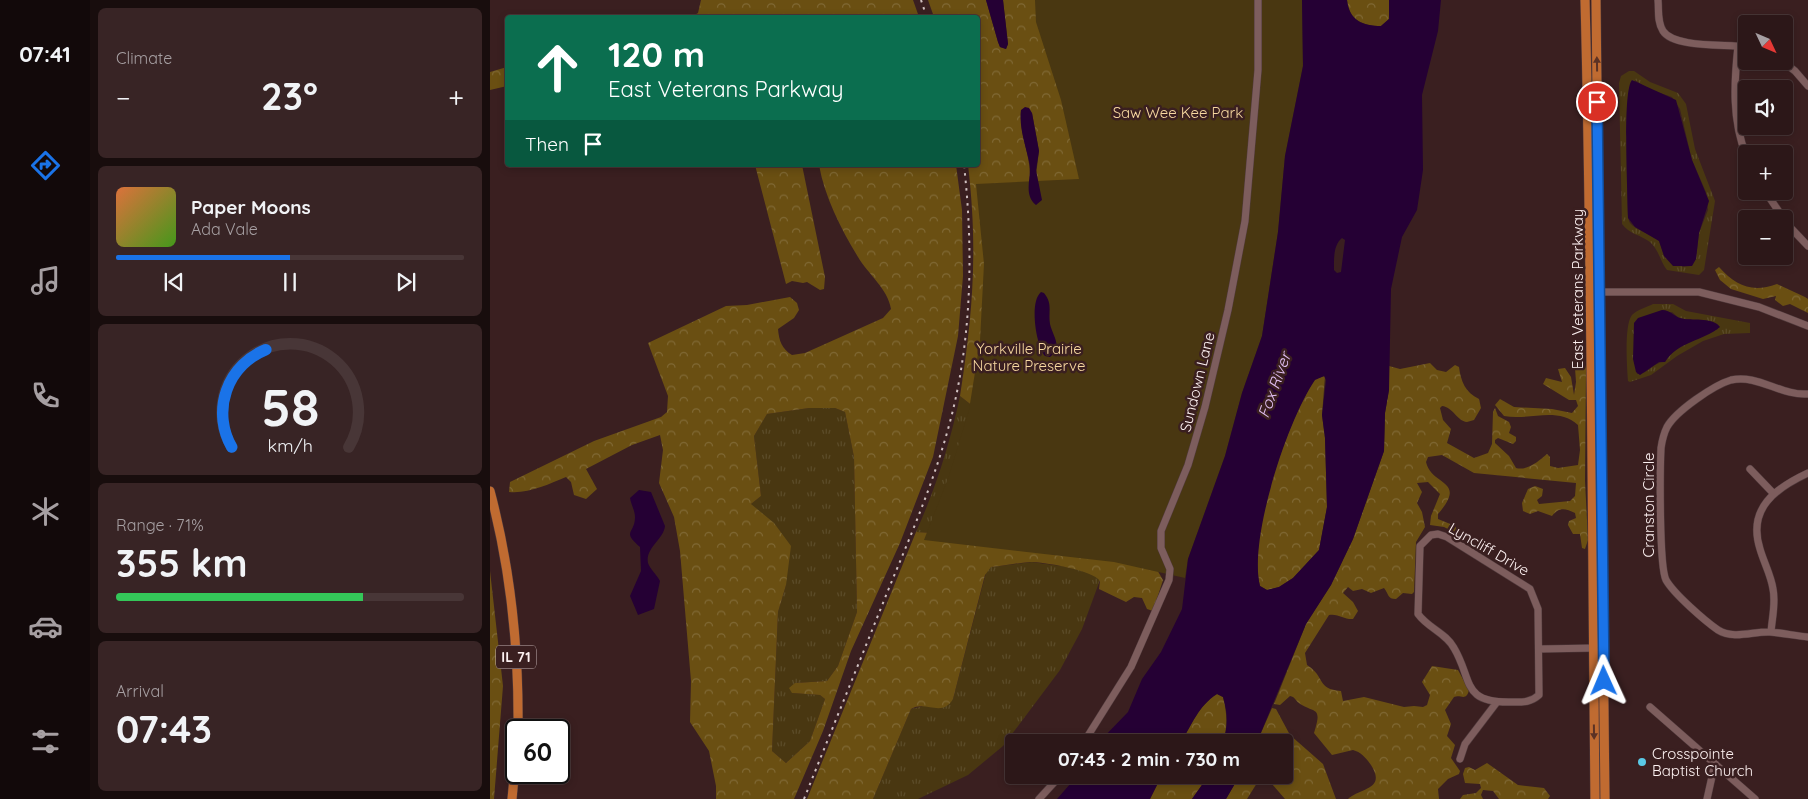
<!DOCTYPE html>
<html lang="en">
<head>
<meta charset="utf-8">
<style>
  body { margin:0; font-family:Quicksand,sans-serif; background:#382425; color:#f1f3f6; height:100vh; display:flex; flex-direction:column; font-size:19px; white-space:nowrap }
  * { box-sizing:border-box; margin:0 }
  p { font-size:16px; color:#a69fa2 }
  .icon { flex:none; width:28px; height:28px; fill:none; stroke:currentColor; stroke-width:2; stroke-linecap:round; stroke-linejoin:round }
  .map { position:relative; flex:1; overflow:hidden }
  .side { display:flex; flex-direction:column; gap:8px; padding:8px; background:#180d0d; width:400px }
  .side>* { flex:none }
  .top-card { position:absolute; left:15px; top:15px; width:475px; height:152px; border-radius:5px; box-shadow:0 2px 8px #0003,0 0 0 1px #483637; background:#0b6e4f; color:#fff; overflow:hidden }
  .needle { width:32px; rotate:134deg }
  .tools { position:absolute; left:1248px; top:15px; display:grid; gap:10px }
  .tools a { display:grid; place-items:center; width:55px; height:55px; border-radius:5px; background:#2c1718; box-shadow:0 2px 8px #0003,0 0 0 1px #483637; font-size:25px }
  .speed { position:absolute; left:15px; top:719px; display:flex; gap:10px; font-size:25px; font-weight:700; text-align:center }
  .speed>* { display:grid; place-content:center; width:65px; height:65px; border-radius:50%; background:#2c1718; box-shadow:0 2px 8px #0003,0 0 0 1px #483637; line-height:1 }
  .speed .limit { border:2px solid #111; border-radius:8px; background:#fff; color:#111 }
  .pin { position:absolute; display:grid; place-items:center; width:42px; height:42px; color:#fff; margin:-21px; border:2px solid #fff; border-radius:50%; box-shadow:0 1px 5px #0007 }
  .me { position:absolute; width:55px; margin:-28px; rotate:359deg; stroke-linejoin:round; filter:drop-shadow(0 0 4px #0008) }
  .turn { display:flex; align-items:center; gap:18px; height:105px; padding:0 20px; font-size:22px }
  .turn .icon { width:65px; height:65px; stroke-width:2.5 }
  .turn b { display:block; font-size:35px; line-height:42px }
  .then { display:flex; align-items:center; height:48px; padding:0 20px; background:#0003; gap:10px; font-size:19px }
  .big { font-size:38px; font-weight:700; line-height:1.1 }
  .side .widget { flex:1; display:flex; flex-direction:column; justify-content:center; gap:8px; min-width:0; padding:0 18px; border-radius:8px; background:#382425 }
  .side .dial { align-items:center; gap:0 }
  .dial svg { height:130px; overflow:visible; fill:none; stroke:#483637; stroke-width:7; stroke-linecap:round; text-anchor:middle }
  .dial text { fill:#f1f3f6; stroke:none }
  .song { display:flex; align-items:center; gap:15px }
  .cover { width:60px; height:60px; border-radius:8px; background:linear-gradient(135deg,hsl(20 70% 55%),hsl(100 70% 35%)) }
  .played { height:5px; border-radius:2px; background:linear-gradient(90deg,#1a73e8 50%,#483637 50%) }
  .keys { display:flex; justify-content:space-around; direction:ltr }
  .heat { display:flex; justify-content:space-between; align-items:center; font-size:28px; direction:ltr }
  .charge { height:8px; border-radius:4px; background:linear-gradient(90deg,#34c759 71%,#483637 0) }
  .trip { position:absolute; left:515px; top:734px; width:288px; height:50px; border-radius:5px; background:#2c1718; box-shadow:0 2px 8px #0003,0 0 0 1px #483637; font-weight:700; line-height:50px; text-align:center }
  main { display:flex; flex:1; min-height:0 }
  .tabs { display:flex; flex-direction:column; width:90px; justify-content:space-around; align-items:center; background:#12090a; color:#a69fa2 }
  .tabs .icon { width:35px; height:35px }
  .tabs .current { color:#1a73e8 }
  .tabs b { font-size:22px; color:#f1f3f6 }
  .map>svg:first-child { display:block }
  .grass { fill:url(#grass-tufts); fill-rule:evenodd }
  .forest { fill:url(#forest-crowns); fill-rule:evenodd }
  .green { fill:#493711 }
  .water { fill:#250034; fill-rule:evenodd }
  .lines { fill:none; stroke-linecap:round; stroke-linejoin:round }
  .minor-casing { stroke:#513b3d; stroke-width:8 }
  .major-casing { stroke:#513b3d; stroke-width:10 }
  .minor { stroke:#7d5d5d; stroke-width:7 }
  .major { stroke:#c06b31; stroke-width:9 }
  .rail { stroke:#d1c2c2; stroke-width:2; stroke-dasharray:2.5 5; stroke-linecap:butt }
  .oneway { fill:#5c3224 }
  .route-casing { stroke:#114b97; stroke-width:12 }
  .route { stroke:#1a73e8; stroke-width:9 }
  .poi-dot { fill:#5ac8e5; stroke:#3a1f20; stroke-width:2 }
  .labels { text-anchor:middle; dominant-baseline:central; stroke-width:5; stroke-linejoin:round; paint-order:stroke }
  .shield { fill:#3a1f20; stroke:#c2b2b2; stroke-width:1 }
  .shield-label { font-size:14px; font-weight:bold; fill:#fdf1f1 }
  .park-label { font-size:15px; fill:#f7d8a0; stroke:#3a1f20 }
  .street-label { font-size:15px; fill:#fdf1f1; stroke:#3a1f20 }
  .poi-label { font-size:15px; fill:#fdf1f1; stroke:#3a1f20; text-anchor:start }
  .water-label { font-size:16px; font-style:italic; fill:#e3c1f5; stroke:#3a1f20 }
</style>
</head>
<body>
<main>
<nav class="tabs">
<b>07:41</b>
<svg class="icon current" aria-label="directions" viewBox="0 0 24 24"><path d="M12 3l9 9-9 9-9-9zM9 14v-3h6M13 9l2 2-2 2"/></svg>
<svg class="icon" aria-label="music" viewBox="0 0 24 24"><path d="M9 18V5l10-2v13"/><circle cx="6" cy="18" r="3"/><circle cx="16" cy="16" r="3"/></svg>
<svg class="icon" aria-label="phone" viewBox="0 0 24 24"><path d="M5 4h4l2 5-3 2q2 4 5 5l2-3 5 2v4C11 20 4 13 5 4z"/></svg>
<svg class="icon" aria-label="climate" viewBox="0 0 24 24"><path d="M12 3v18M4 7l16 10M4 17L20 7"/></svg>
<svg class="icon" aria-label="car" viewBox="0 0 24 24"><path d="M5 17H2v-5l4-1 3-4h7l3 4 3 1v5h-3M9 17h6M6 11h13"/><circle cx="7" cy="17" r="2"/><circle cx="17" cy="17" r="2"/></svg>
<svg class="icon" aria-label="filters" viewBox="0 0 24 24"><path d="M4 7h16M4 17h16"/><circle cx="9" cy="7" r="2"/><circle cx="15" cy="17" r="2"/></svg>
</nav>
<section class="side">
<div class="widget"><p>Climate</p>
<div class="heat"><a>−</a><b class="big">23°</b><a>+</a></div>
</div>
<div class="widget">
<div class="song"><i class="cover"></i><div><b>Paper Moons</b><p>Ada Vale</p></div></div>
<div class="played"></div>
<div class="keys"><svg class="icon" aria-label="previous" viewBox="0 0 24 24"><path d="M18 5L8 12l10 7zM5 5v14"/></svg><svg class="icon" aria-label="pause" viewBox="0 0 24 24"><path d="M8 5v14M16 5v14"/></svg><svg class="icon" aria-label="next" viewBox="0 0 24 24"><path d="M6 5l10 7-10 7zM19 5v14"/></svg></div>
</div>
<div class="widget dial"><svg viewBox="0 0 100 80">
<path d="M14 69A42 42 0 1 1 86 69"/>
<path d="M14 69A42 42 0 0 1 35 9" stroke="#1a73e8"/>
<text x="50" y="56" font-size="32" font-weight="700">58</text>
<text x="50" y="72" font-size="11">km/h</text>
</svg></div>
<div class="widget"><p>Range · 71%</p><b class="big">355 km</b><div class="charge"></div></div>
<div class="widget"><p>Arrival</p><b class="big">07:43</b></div>
</section>
<div class="map">
<svg width="1318" height="799" viewBox="0 0 1318 799">
  <defs>
    <pattern id="grass-tufts" width="24" height="20" patternUnits="userSpaceOnUse" patternTransform="scale(1.25)"><rect width="24" height="20" fill="#493711"/><path d="M3 7l-1-3M5 7V3M7 7l1-3M15 17l-1-3M17 17v-4M19 17l1-3" fill="none" stroke="#5b4b28"/></pattern>
    <pattern id="forest-crowns" width="20" height="18" patternUnits="userSpaceOnUse" patternTransform="scale(1.25)"><rect width="20" height="18" fill="#6a4f12"/><path d="M2 6a3 3 0 1 1 6 0M12 15a3 3 0 1 1 6 0" fill="none" stroke="#806935"/></pattern>
  </defs>
  <rect width="100%" height="100%" fill="#3a1f20"/>
  <!-- grass -->
  <path class="grass" d="M1139 71H1144L1160 82 1188 93 1196 104 1205 149 1225 201 1214 270 1209 275 1177 270C1170 261 1169 250 1160 242 1151 235 1139 234 1132 224L1129 83 1131 76ZM1145 80 1159 89 1182 97 1190 109 1202 160 1216 192 1218 210 1209 233 1206 259 1201 266 1193 267 1174 256 1169 241C1162 235 1144 229 1140 223 1132 212 1144 100 1145 80Z
    M1163 304H1183L1196 311 1260 323V333L1234 334 1213 341 1187 356 1161 375 1140 382 1138 381C1137 367 1134 325 1142 315 1147 310 1157 307 1163 304ZM1182 312 1189 318 1224 323 1228 329C1211 336 1185 345 1175 362 1164 361 1158 375 1147 374L1144 358V323Z
    M470 396 484 407 460 534 426 532C446 488 460 443 470 396Z
    M319 408H345L355 412 364 457 367 612 348 666 337 681 305 683 302 693 330 695 335 699 320 741 296 763 282 751 288 612 296 585 261 504 271 496 264 436 277 414Z
    M542 562C558 565 601 567 610 580L592 629 570 670 513 746 478 775 428 799H383L421 709 463 699 497 569 501 567Z"/>
  <!-- forest -->
  <path class="forest" d="M211 0H423L429 17H201L208 13Z
    M438 0H496L508 42 510 47 516 49 518 44 513 0H764L666 568 673 580 663 611 657 609 652 598 644 597 636 602 609 589 610 581C603 570 554 562 540 562 527 563 514 566 501 567L495 575 463 699C452 718 436 700 421 709L383 799H317L426 532 460 534 484 407 470 396C483 313 488 249 478 165H488V18L444 17ZM531 110 542 113 549 151 546 175 540 173C539 151 529 132 531 110Z
    M857 0H899V19L891 26C873 26 859 20 857 0Z
    M17 67V86L0 90V72Z
    M265 165H312L335 277 334 289 330 290 317 282 313 283 302 281 296 284Z
    M329 165H466L472 210 473 276 468 336 443 457 410 543 361 651 333 731 304 799H226V786L219 751 200 722 201 681 190 551 184 517 169 483 173 450 170 435 142 445 96 469 107 489 96 499 84 495 81 482 76 477C59 484 38 494 19 492L20 482 104 441 171 417 177 412 178 396 158 343 236 306 257 305 300 297 307 303 309 310 304 318 288 329C289 341 292 349 302 355L315 353 393 318 401 309C398 289 378 274 368 257 351 229 335 198 329 165ZM319 408H345L355 412 364 457 367 612 348 666 337 681 305 683 299 688 302 693 330 695 335 699 320 741 296 763 282 751 288 612 296 585 301 546 284 523 261 504 271 496 264 436 277 414Z
    M1229 267C1246 286 1262 293 1287 284L1315 297 1318 299V313L1300 304 1293 306 1285 300 1286 296 1273 299 1241 289 1230 280 1225 270Z
    M1091 361 1094 362 1096 368 1095 481 1098 540 1095 549 1092 548 1090 534H1083L1078 525 1079 521 1086 518 1085 513C1075 508 1069 507 1062 516L1048 511 1040 514 1033 511 1032 503 1038 489 1045 486 1053 489 1052 496 1047 500 1049 504 1080 501 1085 496 1086 483 984 473 952 455 938 457 936 462C942 487 978 479 948 514V519L965 526 969 533 968 534 954 527 940 525 941 516 950 494 938 482 927 483 932 492 927 503 932 512 935 527 926 542 924 592 922 594 913 593 906 599C897 599 899 594 894 588L881 593 872 589 863 591 858 587 853 593 863 602 868 611 863 619C855 620 848 613 839 615L815 653 817 665C836 677 826 689 851 691L853 701 874 697 914 707 924 706 933 707 937 705 940 695 932 682 942 666 968 670 979 690C976 702 971 694 964 697L955 710 961 724 957 736 965 745 961 758 970 771 969 774 958 779 948 789 949 799H858C869 788 897 790 881 765 876 758 871 752 863 750L842 755 824 733C833 705 824 714 809 703 805 700 805 697 800 696L790 705 784 704 816 624 841 585 863 539 894 451 895 413 899 390V366L910 369 940 363 947 370 956 372 965 365 969 367C971 382 975 392 989 399L991 408 984 420 977 422C967 421 963 407 952 406L950 408 953 420 961 429 957 443 984 458 998 453 1002 444 1003 412 1005 408 1008 416 1019 422 1021 427 1019 433 1026 437V441L1023 444 1008 438 1005 440V443L1019 456 1026 468C1037 471 1049 461 1057 454L1060 457V466L1068 468 1088 465 1090 450 1088 425C1067 406 1039 421 1014 416L1005 405 1010 399 1024 407 1062 409 1082 413 1088 406 1086 400H1079L1053 384 1056 378 1072 382 1068 369 1075 368 1081 377 1084 395 1086 382 1085 368Z
    M835 376 832 415 835 438 837 507 829 550 803 578 789 587 777 590 770 586C757 537 797 421 825 379Z
    M0 571 13 686 4 799H0Z
    M727 694 733 697C737 713 738 726 733 742H691C702 725 708 706 727 694Z
    M782 708 786 709 800 735 833 764 846 799H795L782 784 780 775H794V742H767Z
    M997 763 1028 785 1054 788 1060 796 1058 799H1009L1003 791 993 790 991 795 993 799H970L973 795 986 793 991 788 990 784 975 783 973 774 975 768 979 767 985 770Z
    M672 775H719L702 799H660Z
    M750 775H772L757 799H736Z"/>
  <!-- green -->
  <path class="green" d="M545 0H812L813 66 795 156 788 232 772 336 752 393 735 456 698 559 695 578 624 562 434 540 459 476 479 410 490 341 494 264 486 184 589 179 571 100 546 22Z"/>
  <!-- water -->
  <path class="water" d="M496 0H513L518 44 516 49 510 47 508 42Z
    M812 0H857C859 20 872 26 891 26L899 19V0H951L948 31 932 95 933 170 927 210 912 237 901 289 899 390 895 413 894 451 863 539 841 585 816 624 767 742H733C738 726 738 714 733 697L727 694C708 706 702 725 691 742H609L638 712 652 679 671 652 692 609 698 559 735 456 752 393 772 336 788 232 795 156 813 66ZM852 238 855 240 851 272 847 273 844 270C844 260 843 245 852 238ZM834 376 836 380 832 415 835 438 837 507 829 550 803 578 789 587 777 590 770 586C758 539 798 419 825 380Z
    M1142 80 1186 100 1202 160 1219 201 1209 233 1206 259 1202 266H1183L1174 256 1169 241 1145 227 1138 218C1138 197 1132 91 1142 80Z
    M535 107 539 108 542 113 549 151 546 170 552 200 546 205C532 194 543 175 539 161 535 143 529 128 531 110Z
    M551 292 554 293C563 304 558 311 560 324 563 337 573 346 560 357L555 356C546 345 539 302 551 292Z
    M1172 310C1181 310 1185 318 1194 319 1204 320 1224 318 1230 327 1213 341 1187 342 1175 362H1169L1150 375 1146 372 1143 359 1144 323 1148 318Z
    M149 490 161 492 175 526C174 539 155 548 158 563 160 569 167 575 170 581L164 609 148 615 140 596 151 571 150 547C131 531 145 534 145 517 145 511 141 504 140 498Z
    M588 775H672L660 799H567Z
    M719 775H750L736 799H702Z"/>
  <g class="lines">
    <!-- minor casing -->
    <g class="minor-casing">
      <path id="minor" d="M1168 0C1169 10 1167 22 1173 31 1184 48 1236 44 1256 47
        M1248 46C1244 83 1242 120 1256 155
        M1292 61 1305 71 1318 86
        M1275 191 1298 225 1318 246
        M1106 292H1209L1269 307 1318 326
        M1318 394C1291 396 1268 374 1241 380 1224 385 1186 411 1177 427 1174 433 1172 441 1171 448 1170 469 1169 566 1176 580 1184 594 1215 621 1228 630 1244 640 1264 631 1280 632 1293 633 1306 636 1318 637
        M1260 469 1283 493
        M948 534 957 537 1040 589 1048 609 1049 695C1040 703 1032 702 1021 702 971 703 983 680 964 648 956 633 938 628 928 614L930 546 941 535Z
        M1281 632C1282 618 1286 603 1283 589 1281 575 1274 563 1270 549 1257 508 1286 488 1318 473
        M1049 649 1106 648
        M1160 707 1265 799
        M594 742 641 667 679 580 680 569 671 548V531L698 465 715 407 738 310 755 221 768 70V0
        M970 759 975 744 1007 702
        M549 799 571 775
        M1217 799 1225 763"/>
    </g>
    <!-- major casing -->
    <g class="major-casing">
      <path id="major" d="M1095 0C1102 266 1102 533 1105 799
        M1106 0 1115 799
        M0 491C21 570 29 649 28 730
        M22 799 26 757"/>
    </g>
    <!-- minor -->
    <use href="#minor" class="minor"/>
    <!-- major -->
    <use href="#major" class="major"/>
    <!-- rail -->
    <path class="rail" d="M431 0 437 18
      M314 799C342 729 371 658 399 588 423 530 448 472 463 410 482 330 483 246 474 165"/>
  </g>
  <!-- one-way arrows -->
  <defs><path id="oneway-solid" d="M-6-.8H1V-3.2L6.5 0L1 3.2V.8H-6Z" transform="scale(1.25)"/></defs>
  <g class="oneway">
    <use href="#oneway-solid" transform="translate(1107 64) rotate(-91)"/>
    <use href="#oneway-solid" transform="translate(1104 732) rotate(89)"/>
  </g>
  <g class="lines">
    <!-- route casing -->
    <g class="route-casing">
      <path id="route" d="M1107 102 1114 681"/>
    </g>
    <!-- route -->
    <use href="#route" class="route"/>
  </g>
  <!-- markers -->
  <circle class="poi-dot" cx="1152" cy="762" r="5"/>
  <g class="labels">
    <!-- shield labels -->
    <rect class="shield" x="6" y="645.5" width="40" height="23" rx="4"/>
    <g class="shield-label">
      <text x="26" y="657">IL 71</text>
    </g>
    <!-- park labels -->
    <g class="park-label">
      <text x="688" y="112">Saw Wee Kee Park</text>
      <text x="539" y="348">Yorkville Prairie<tspan x="539" dy="17">Nature Preserve</tspan></text>
    </g>
    <!-- street labels -->
    <g class="street-label">
      <text transform="translate(1087 289) rotate(-90)">East Veterans Parkway</text>
      <text transform="translate(707 382) rotate(-76)">Sundown Lane</text>
      <text transform="translate(1158 505) rotate(-90)">Cranston Circle</text>
      <text transform="translate(999 549) rotate(30)">Lyncliff Drive</text>
    </g>
    <!-- poi labels -->
    <g class="poi-label">
      <text x="1162" y="753">Crosspointe<tspan x="1162" dy="17">Baptist Church</tspan></text>
    </g>
    <!-- water labels -->
    <g class="water-label">
      <text transform="translate(784 385) rotate(-70)">Fox River</text>
    </g>
  </g>
</svg>
<div class="tools">
<a><svg class="needle" viewBox="-14 -14 28 28"><path d="M0-13l5 13h-10z" fill="#e53935"/><path d="M0 13l5-13h-10z" fill="#a69fa2"/></svg></a>
<a><svg class="icon" aria-label="sound" viewBox="0 0 24 24"><path d="M4 9h4l5-4v14l-5-4H4zM17 9q2 3 0 6"/></svg></a>
<a>+</a>
<a>−</a>
</div>
<div class="speed"><div class="limit">60</div></div>
<div class="pin" style="left:1107px;top:102px;background:#d93025"><svg class="icon" aria-label="arrive" viewBox="0 0 24 24"><path d="M6 21V4h12l-3 4 3 4H6"/></svg></div>
<svg class="me" style="left:1114px;top:681px" viewBox="-20 -20 40 40"><path d="M0-17L14 15 0 8-14 15z" fill="#1a73e8" stroke="#fff" stroke-width="4"/></svg>
<div class="trip">07:43 · 2 min · 730 m</div>
<div class="top-card">
<div class="turn"><svg class="icon" aria-label="ahead" viewBox="0 0 24 24"><path d="M12 20V5M6 11l6-6 6 6"/></svg><div><b>120 m</b>East Veterans Parkway</div></div>
<div class="then">Then<svg class="icon" aria-label="arrive" viewBox="0 0 24 24"><path d="M6 21V4h12l-3 4 3 4H6"/></svg></div>
</div>
</div>
</main>
</body>
</html>
